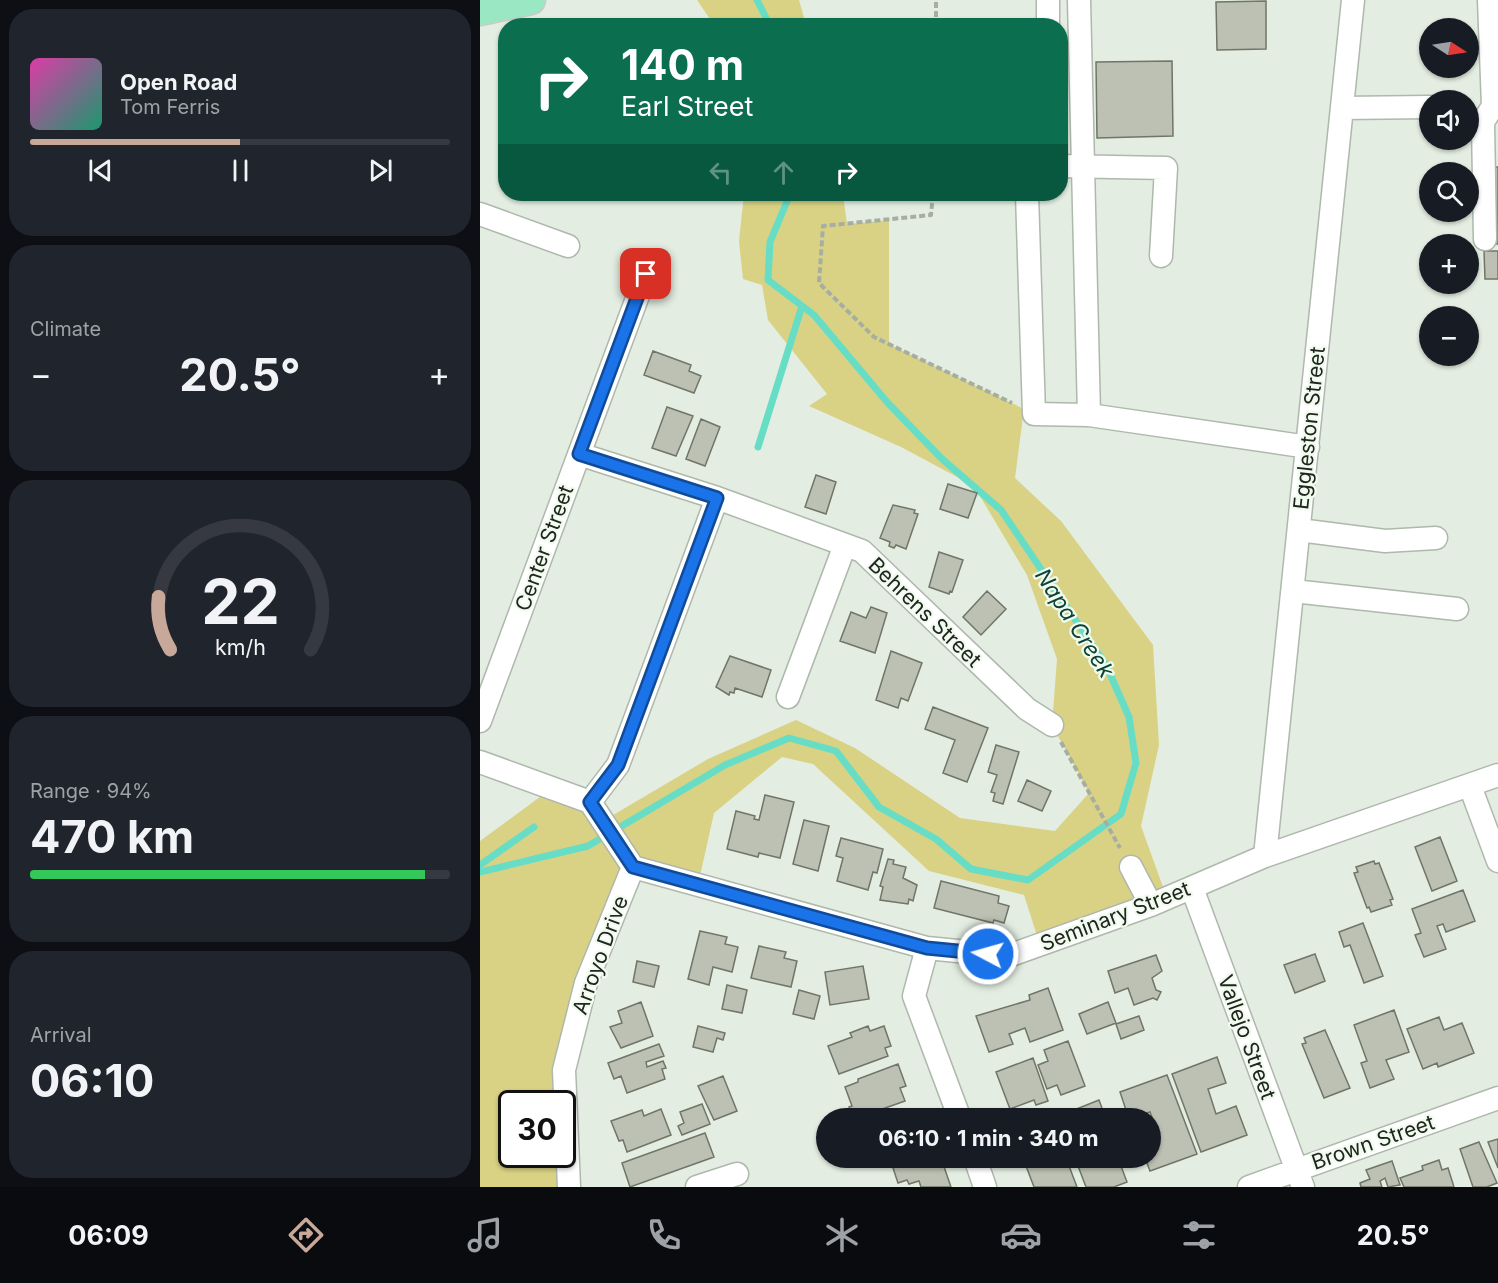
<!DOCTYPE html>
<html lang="en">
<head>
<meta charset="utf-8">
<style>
  body { margin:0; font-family:Inter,sans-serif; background:#20242c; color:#f1f3f6; height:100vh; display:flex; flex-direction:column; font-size:22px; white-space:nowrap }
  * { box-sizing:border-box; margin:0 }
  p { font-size:20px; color:#9ea1a6 }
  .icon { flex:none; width:33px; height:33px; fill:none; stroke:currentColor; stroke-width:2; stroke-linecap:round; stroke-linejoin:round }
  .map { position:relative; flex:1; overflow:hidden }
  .panel { display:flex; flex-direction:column; gap:9px; padding:9px; background:#0d0f14; width:480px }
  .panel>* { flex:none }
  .hud { position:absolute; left:18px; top:18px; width:570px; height:183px; border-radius:24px; box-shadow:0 2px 4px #0004; background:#0b6e4f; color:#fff; overflow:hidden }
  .needle { width:39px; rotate:102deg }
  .tools { position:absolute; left:939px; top:18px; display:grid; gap:12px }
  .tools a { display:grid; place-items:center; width:60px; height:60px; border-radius:50%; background:#171b24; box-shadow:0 2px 4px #0004; font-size:30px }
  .speed { position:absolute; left:18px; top:1090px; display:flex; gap:12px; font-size:30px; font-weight:700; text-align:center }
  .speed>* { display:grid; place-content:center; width:78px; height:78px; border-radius:50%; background:#171b24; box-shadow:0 2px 4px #0004; line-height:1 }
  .speed .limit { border:3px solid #111; border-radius:9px; background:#fff; color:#111 }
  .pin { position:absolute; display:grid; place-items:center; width:51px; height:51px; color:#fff; margin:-26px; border-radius:12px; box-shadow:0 3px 9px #0006 }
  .me { position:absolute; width:66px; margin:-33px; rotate:276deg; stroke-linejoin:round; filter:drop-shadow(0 0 4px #0008) }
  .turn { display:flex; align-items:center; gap:21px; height:126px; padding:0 24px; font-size:27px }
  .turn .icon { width:78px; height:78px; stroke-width:2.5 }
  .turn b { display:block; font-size:42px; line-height:51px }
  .lanes { display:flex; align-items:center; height:57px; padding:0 24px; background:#0003; justify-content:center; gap:30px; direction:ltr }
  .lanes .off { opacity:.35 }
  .big { font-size:45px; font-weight:700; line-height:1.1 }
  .panel .widget { flex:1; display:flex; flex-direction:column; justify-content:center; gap:9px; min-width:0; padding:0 21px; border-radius:24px; background:#20242c }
  .panel .dial { align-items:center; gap:0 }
  .dial svg { height:156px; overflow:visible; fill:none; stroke:#363941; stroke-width:7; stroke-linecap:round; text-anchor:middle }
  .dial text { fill:#f1f3f6; stroke:none }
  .song { display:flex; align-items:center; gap:18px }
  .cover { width:72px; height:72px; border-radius:9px; background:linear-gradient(135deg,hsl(320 70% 55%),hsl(160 70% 35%)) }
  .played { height:6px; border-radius:3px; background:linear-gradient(90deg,#c7a899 50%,#363941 50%) }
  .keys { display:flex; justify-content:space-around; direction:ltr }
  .heat { display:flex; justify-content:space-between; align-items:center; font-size:33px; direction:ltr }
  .charge { height:9px; border-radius:4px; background:linear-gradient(90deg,#34c759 94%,#363941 0) }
  .trip { position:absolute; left:336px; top:1108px; width:345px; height:60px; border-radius:30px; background:#171b24; box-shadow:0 2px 4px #0004; font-weight:700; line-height:60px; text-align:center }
  .tab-bar { display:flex; height:96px; justify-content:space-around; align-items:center; background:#090b0e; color:#9ea1a6 }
  .tab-bar .icon { width:42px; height:42px }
  .tab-bar .on { color:#c7a899 }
  .tab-bar b { font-size:27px; color:#f1f3f6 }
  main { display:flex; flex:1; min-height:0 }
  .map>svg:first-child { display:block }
  .green { fill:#d9d284; fill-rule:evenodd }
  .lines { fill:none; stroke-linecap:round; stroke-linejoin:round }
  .stream { stroke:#68ddc6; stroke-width:7 }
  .building { fill:#bcc1b3; stroke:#707568; stroke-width:1.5 }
  .minor-casing { stroke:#aeb8ac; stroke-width:25 }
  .major-casing { stroke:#cacbc9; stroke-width:31 }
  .path { stroke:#a6aea4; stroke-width:4; stroke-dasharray:6 3; stroke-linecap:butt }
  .minor { stroke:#fff; stroke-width:22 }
  .major { stroke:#9ae8c3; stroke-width:28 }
  .route-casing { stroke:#114b97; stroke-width:15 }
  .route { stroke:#1a73e8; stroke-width:10 }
  .labels { text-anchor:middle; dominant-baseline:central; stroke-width:4.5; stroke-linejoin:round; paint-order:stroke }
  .street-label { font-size:21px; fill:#212520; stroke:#f0fbee }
  .water-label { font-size:22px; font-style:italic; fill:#0c4238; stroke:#f0fbee }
</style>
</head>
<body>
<main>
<section class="panel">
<div class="widget">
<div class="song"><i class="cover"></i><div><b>Open Road</b><p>Tom Ferris</p></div></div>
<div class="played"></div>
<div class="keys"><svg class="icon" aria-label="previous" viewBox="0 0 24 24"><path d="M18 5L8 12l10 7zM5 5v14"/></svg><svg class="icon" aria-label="pause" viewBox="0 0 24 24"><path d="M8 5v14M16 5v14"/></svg><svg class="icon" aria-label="next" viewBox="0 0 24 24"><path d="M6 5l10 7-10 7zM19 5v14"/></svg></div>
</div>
<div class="widget"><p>Climate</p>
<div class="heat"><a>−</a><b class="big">20.5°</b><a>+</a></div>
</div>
<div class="widget dial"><svg viewBox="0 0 100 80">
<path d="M14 69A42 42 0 1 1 86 69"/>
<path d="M14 69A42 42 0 0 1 8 42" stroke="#c7a899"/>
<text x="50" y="56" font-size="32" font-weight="700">22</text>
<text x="50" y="72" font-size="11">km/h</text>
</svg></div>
<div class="widget"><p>Range · 94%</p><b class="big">470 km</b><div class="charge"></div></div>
<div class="widget"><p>Arrival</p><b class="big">06:10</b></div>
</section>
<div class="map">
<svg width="1018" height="1187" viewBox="0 0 1018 1187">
  <rect width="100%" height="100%" fill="#e3ede1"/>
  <!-- green -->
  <path class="green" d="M217 0H319L326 25H234Z
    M264 194H363L367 224 409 220V344L544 409 535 478 581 521 673 645 679 745 661 826 687 898 560 945 544 895 449 871 333 764 302 757 234 813 218 885 154 867 84 1070 89 1187H0V841L72 788 123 821 228 759 316 720 375 748 480 818 575 831 609 793 572 725 577 659 547 575 494 486 421 447 329 406 347 394 288 320 282 285 263 279 259 241ZM32 1104H82V1155H32Z"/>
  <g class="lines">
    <!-- stream -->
    <path class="stream" d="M277 0 290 26
      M278 447 322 306
      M0 865 54 827
      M0 872 108 846 245 765 309 738 356 751 399 807 456 839 491 869 548 880 641 814 656 763 649 717 626 665 521 510 461 458 407 402 334 315 288 280 290 242 310 194"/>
  </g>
  <!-- building -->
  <path class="building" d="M786 1V49L737 50 736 2Z
    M692 61 693 136 617 138 616 62Z
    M1014 167H1018V244H1015Z
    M1004 251H1018V279H1005Z
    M173 351 211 365 209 371 221 376 214 393 164 375Z
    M187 407 213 416 196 456 172 448Z
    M221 419 240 427 225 466 206 459Z
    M336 475 356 482 346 514 325 507Z
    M468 484 497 493 488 518 460 509Z
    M413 505 435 510 434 513 438 514 426 549 416 545 414 548 409 546 410 542 400 538Z
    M459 552 483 560 472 592 470 591 469 594 449 587Z
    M507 591 526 609 501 635 483 617Z
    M391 607 407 613 395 653 360 641 371 612 386 618Z
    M411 651 442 663 428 701 421 698 418 708 396 700Z
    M250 656 291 670 282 697 255 688 254 693 250 692 249 695 236 687Z
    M453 707 508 728 487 782 463 773 475 740 445 729Z
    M516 745 539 752 523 804 513 801 515 793 511 792 517 775 508 772Z
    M547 780 571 791 562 811 538 801Z
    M285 795 314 802 300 858 279 853 278 857 247 849 256 811 275 816 274 819 279 820Z
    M324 820 349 826 338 871 313 864Z
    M960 837 977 881 952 891 935 847Z
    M361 838 403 849 397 873 393 872 388 890 357 881 363 858 356 856Z
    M408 859 414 860 413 864 426 867 423 878 437 885 433 901 429 899 428 904 400 900 403 887 400 886Z
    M894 861 895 864 899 863 913 899 910 900 912 905 891 912 889 907 887 908 874 873 878 872 876 867Z
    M461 881 519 896 518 903 529 906 524 923 514 920 513 923 454 908Z
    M983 890 995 921 966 932 963 924 957 926 966 949 944 957 935 935 941 933 932 909Z
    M883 923 903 976 884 983 870 945 864 947 859 932Z
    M220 931 247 937 245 944 258 947 252 972 233 967 229 985 208 979Z
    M279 946 306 952 304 958 317 961 311 987 271 978Z
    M835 954 845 981 815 993 804 965Z
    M676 955 682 971 672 978 676 990 681 992 677 1000 673 998 654 1005 648 988 635 993 628 971Z
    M157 961 179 966 174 987 153 982Z
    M383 966 389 999 350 1005 345 972Z
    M247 985 267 990 262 1013 242 1009Z
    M568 988 583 1030 550 1042 545 1028 529 1034 533 1044 509 1052 496 1016 550 1000 549 995Z
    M319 990 340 996 334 1019 313 1014Z
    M161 1002 173 1036 141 1048 130 1027 142 1023 138 1011Z
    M628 1002 636 1023 607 1034 599 1014Z
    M914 1010 929 1052 906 1060 914 1079 890 1088 881 1063 887 1061 874 1025Z
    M659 1016 664 1030 641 1039 636 1024Z
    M959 1017 964 1030 982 1023 994 1053 958 1067 957 1063 943 1069 927 1029Z
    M218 1026 245 1033 243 1040 237 1038 233 1052 213 1047Z
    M388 1026 390 1031 404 1026 411 1046 405 1048 408 1056 359 1074 348 1046 372 1037 370 1033Z
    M845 1030 870 1088 844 1098 822 1044 826 1043 824 1038Z
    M588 1041 605 1086 581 1095 577 1085 567 1089 558 1065 568 1061 564 1050Z
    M179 1044 184 1056 166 1062 167 1067 183 1061 186 1068 182 1069 185 1079 147 1093 141 1076 134 1079 128 1063Z
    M737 1057 746 1083 728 1089 736 1114 756 1106 767 1135 721 1152 692 1074Z
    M553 1058 568 1101 556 1105 554 1100 530 1109 516 1072Z
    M418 1064 426 1086 420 1088 425 1101 374 1119 369 1107 372 1106 365 1087 378 1082V1079Z
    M687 1075 717 1154 670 1171 665 1158H670V1138L678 1135 670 1112 649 1119 640 1092Z
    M243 1076 257 1111 234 1120 218 1086Z
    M619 1100 626 1119H580L579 1116Z
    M222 1104 230 1124 202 1135 198 1126 204 1123 200 1112Z
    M181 1109 191 1135 147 1152 143 1140 139 1141 131 1121 162 1110 164 1116Z
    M225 1133 234 1157 150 1187 142 1163Z
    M1018 1139V1168L1008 1142Z
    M999 1142 1017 1183 1007 1187H993L980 1149Z
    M441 1158H461L471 1187H441L439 1181 429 1184 427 1180 418 1183 413 1168Z
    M543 1158H586L597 1187H554Z
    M595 1158H624L625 1160 638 1158 647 1182 634 1187H606Z
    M959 1160 962 1170 968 1168 974 1187H924L920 1178 943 1170 942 1166Z
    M912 1161 920 1185 908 1187 905 1178 900 1181 902 1187H881L880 1183 890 1179 886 1170Z"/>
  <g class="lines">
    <!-- minor casing -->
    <g class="minor-casing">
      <path id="minor" d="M568 0V26
        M599 0 609 415
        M862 108 950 107
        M580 166 686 168 681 256
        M547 194 554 414 609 415 828 447
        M0 214 88 246
        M1005 239 1003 122 1013 106 1009 0
        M99 454 237 498 382 551 547 709 572 725
        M819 530 905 541 956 538
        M813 591 977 609
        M308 697 365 545
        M0 721 166 274
        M0 762 110 802 153 867 447 948 528 956 671 905 785 856 1018 775
        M990 786 1018 861
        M110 802 138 765 237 498
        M785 856 873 0
        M651 867 671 905
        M712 888 823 1187
        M447 948 434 996 480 1119
        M495 1158 505 1187
        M89 1187 84 1070 106 983 153 867
        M217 1187 257 1174
        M769 1187 1018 1098"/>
    </g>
    <!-- major casing -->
    <g class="major-casing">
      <path id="major" d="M0 11 51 0"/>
    </g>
    <!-- path -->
    <path class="path" d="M456 26V0
      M453 194 451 215 343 226 339 283 394 337 532 403
      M581 742 640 848"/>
    <!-- minor -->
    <use href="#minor" class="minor"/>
    <!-- major -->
    <use href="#major" class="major"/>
  </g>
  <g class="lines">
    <!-- route casing -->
    <g class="route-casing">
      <path id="route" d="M166 274 99 454 237 498 138 765 110 802 153 867 447 948 508 954"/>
    </g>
    <!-- route -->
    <use href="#route" class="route"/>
  </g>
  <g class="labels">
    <!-- street labels -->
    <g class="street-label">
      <text transform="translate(829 428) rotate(-84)">Eggleston Street</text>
      <text transform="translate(64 548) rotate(-70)">Center Street</text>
      <text transform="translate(445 612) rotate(44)">Behrens Street</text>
      <text transform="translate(635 916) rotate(-21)">Seminary Street</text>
      <text transform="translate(120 955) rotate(-70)">Arroyo Drive</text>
      <text transform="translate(767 1037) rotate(70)">Vallejo Street</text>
      <text transform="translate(893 1142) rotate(-19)">Brown Street</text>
    </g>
    <!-- water labels -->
    <g class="water-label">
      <text transform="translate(595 623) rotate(57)">Napa Creek</text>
    </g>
  </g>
</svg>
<div class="tools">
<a><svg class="needle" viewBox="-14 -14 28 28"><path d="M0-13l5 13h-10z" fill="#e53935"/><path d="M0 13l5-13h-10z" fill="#9ea1a6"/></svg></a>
<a><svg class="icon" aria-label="sound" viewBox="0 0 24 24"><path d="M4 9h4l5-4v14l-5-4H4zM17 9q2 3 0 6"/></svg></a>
<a><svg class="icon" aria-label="search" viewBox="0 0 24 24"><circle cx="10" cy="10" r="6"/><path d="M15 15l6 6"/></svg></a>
<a>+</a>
<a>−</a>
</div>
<div class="speed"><div class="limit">30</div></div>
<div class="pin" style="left:166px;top:274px;background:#d93025"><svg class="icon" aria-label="arrive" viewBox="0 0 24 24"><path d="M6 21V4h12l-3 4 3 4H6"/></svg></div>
<svg class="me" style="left:508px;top:954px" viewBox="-20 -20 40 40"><circle r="17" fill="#1a73e8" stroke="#fff" stroke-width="3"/><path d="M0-11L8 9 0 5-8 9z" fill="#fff"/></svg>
<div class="trip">06:10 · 1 min · 340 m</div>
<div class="hud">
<div class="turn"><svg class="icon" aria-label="right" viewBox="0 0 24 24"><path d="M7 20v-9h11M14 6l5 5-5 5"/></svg><div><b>140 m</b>Earl Street</div></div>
<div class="lanes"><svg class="icon off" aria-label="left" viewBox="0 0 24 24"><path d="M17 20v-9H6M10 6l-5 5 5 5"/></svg><svg class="icon off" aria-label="ahead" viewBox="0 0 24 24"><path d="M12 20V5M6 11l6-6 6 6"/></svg><svg class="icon" aria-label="right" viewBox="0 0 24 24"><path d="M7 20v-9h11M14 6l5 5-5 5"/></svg></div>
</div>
</div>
</main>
<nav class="tab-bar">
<b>06:09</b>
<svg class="icon on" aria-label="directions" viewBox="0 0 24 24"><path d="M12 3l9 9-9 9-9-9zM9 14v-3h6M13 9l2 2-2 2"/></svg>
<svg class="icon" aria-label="music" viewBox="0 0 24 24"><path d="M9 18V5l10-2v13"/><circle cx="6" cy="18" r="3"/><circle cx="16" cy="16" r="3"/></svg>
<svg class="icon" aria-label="phone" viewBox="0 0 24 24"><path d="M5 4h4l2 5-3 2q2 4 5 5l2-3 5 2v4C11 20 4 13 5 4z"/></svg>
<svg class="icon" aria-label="climate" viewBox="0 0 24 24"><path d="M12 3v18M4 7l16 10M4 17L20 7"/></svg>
<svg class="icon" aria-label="car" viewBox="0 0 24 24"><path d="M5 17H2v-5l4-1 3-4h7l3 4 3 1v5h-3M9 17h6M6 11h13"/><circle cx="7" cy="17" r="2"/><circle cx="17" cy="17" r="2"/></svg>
<svg class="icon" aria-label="filters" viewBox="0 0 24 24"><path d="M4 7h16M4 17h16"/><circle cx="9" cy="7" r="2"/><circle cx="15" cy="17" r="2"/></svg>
<b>20.5°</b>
</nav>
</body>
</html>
